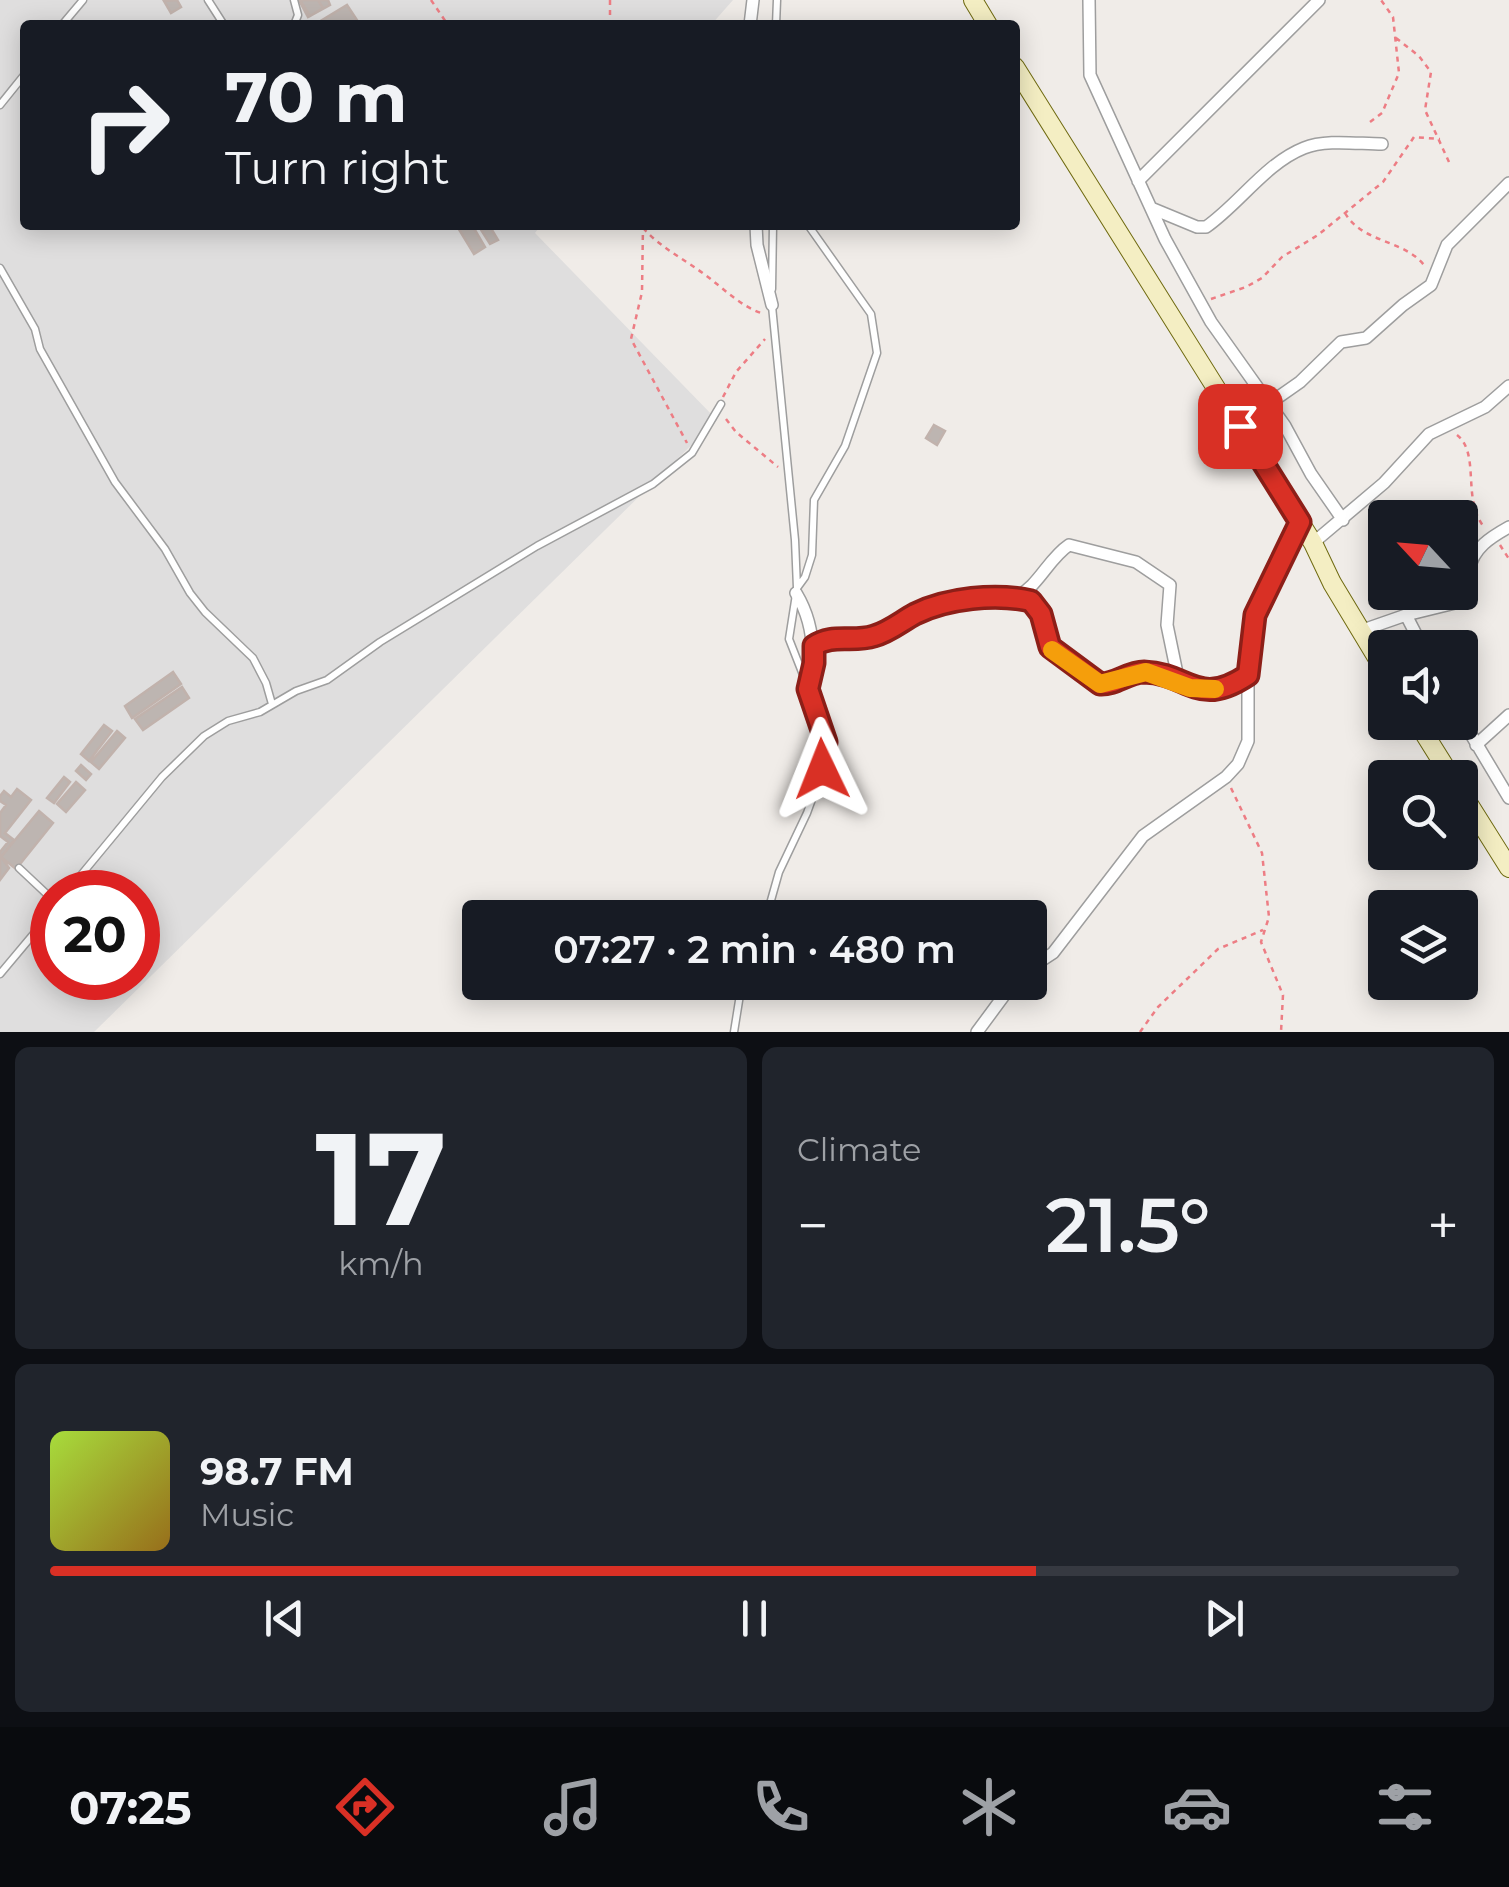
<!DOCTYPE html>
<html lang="en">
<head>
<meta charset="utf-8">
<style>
  body { margin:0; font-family:Montserrat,sans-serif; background:#20242c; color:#f1f3f6; height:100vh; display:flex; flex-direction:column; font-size:38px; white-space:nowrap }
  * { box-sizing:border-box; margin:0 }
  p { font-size:32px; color:#9ea1a6 }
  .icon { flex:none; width:55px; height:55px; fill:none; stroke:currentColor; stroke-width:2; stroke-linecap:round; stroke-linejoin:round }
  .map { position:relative; height:1032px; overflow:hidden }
  .details { display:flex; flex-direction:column; gap:15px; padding:15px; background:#0d0f14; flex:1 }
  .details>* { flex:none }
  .hud { position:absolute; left:20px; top:20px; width:1000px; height:210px; border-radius:10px; box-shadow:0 5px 25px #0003; background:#171b24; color:#f1f3f6; overflow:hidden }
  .needle { width:65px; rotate:296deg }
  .controls { position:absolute; left:1368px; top:500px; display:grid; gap:20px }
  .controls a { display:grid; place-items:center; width:110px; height:110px; border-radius:10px; background:#171b24; box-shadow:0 5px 25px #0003; font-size:50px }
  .speed { position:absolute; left:30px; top:870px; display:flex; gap:20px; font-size:50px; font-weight:700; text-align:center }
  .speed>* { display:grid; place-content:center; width:130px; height:130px; border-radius:50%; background:#171b24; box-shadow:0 5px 25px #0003; line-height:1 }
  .speed .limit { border:15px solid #d22; background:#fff; color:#111 }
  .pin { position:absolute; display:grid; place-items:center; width:85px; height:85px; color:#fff; margin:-42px; border-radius:20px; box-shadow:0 5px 15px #0006 }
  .me { position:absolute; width:110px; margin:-55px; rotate:358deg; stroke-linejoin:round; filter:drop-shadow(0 0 8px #0008) }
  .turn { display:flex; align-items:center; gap:35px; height:210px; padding:0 40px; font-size:45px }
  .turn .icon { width:130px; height:130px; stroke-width:2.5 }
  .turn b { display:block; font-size:70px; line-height:85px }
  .big { font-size:75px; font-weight:600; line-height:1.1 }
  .details .widget { flex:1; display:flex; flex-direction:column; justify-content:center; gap:15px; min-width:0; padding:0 35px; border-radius:15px; background:#20242c }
  .details .dial { align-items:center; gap:0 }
  .dial b { font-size:130px; line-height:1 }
  .song { display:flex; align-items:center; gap:30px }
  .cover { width:120px; height:120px; border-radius:15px; background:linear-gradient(135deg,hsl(80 70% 55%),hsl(40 70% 35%)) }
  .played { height:10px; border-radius:5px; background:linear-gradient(90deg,#d93025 70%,#363941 70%) }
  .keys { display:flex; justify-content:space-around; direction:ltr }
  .heat { display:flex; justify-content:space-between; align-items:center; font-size:55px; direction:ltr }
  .details .tiles { flex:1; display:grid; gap:15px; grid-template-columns:1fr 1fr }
  .widget:last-child { grid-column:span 2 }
  .trip { position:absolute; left:462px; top:900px; width:585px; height:100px; border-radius:10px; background:#171b24; box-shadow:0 5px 25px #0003; font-weight:600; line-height:100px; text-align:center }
  .tab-bar { display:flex; height:160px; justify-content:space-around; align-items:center; background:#090b0e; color:#9ea1a6 }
  .tab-bar .icon { width:70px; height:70px }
  .tab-bar .current { color:#d93025 }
  .tab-bar b { font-size:45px; color:#f1f3f6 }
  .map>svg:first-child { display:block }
  .residential { fill:#dfdede; fill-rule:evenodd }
  .building { fill:#bdb5b1; stroke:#c1b2ac; stroke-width:2.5 }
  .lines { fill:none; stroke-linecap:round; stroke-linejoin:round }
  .lane-casing { stroke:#9e9e9e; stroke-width:9 }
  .street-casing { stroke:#9e9e9e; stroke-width:14 }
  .secondary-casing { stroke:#6f6a10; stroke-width:20 }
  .path { stroke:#ed7d84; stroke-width:2.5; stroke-dasharray:5 5; stroke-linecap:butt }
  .lane { stroke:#fff; stroke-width:6 }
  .street { stroke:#fff; stroke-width:11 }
  .secondary { stroke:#f4eec3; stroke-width:18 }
  .route-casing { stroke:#8d1f18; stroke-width:25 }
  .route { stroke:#d93025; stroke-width:18 }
  .slow { stroke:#f59e0b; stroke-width:18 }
</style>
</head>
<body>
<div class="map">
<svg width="1509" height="1032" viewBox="0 0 1509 1032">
  <rect width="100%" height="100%" fill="#f0ece8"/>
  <!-- residential -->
  <path class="residential" d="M0 0H733L711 25H25V225H541L535 233 717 420 94 1032H0ZM52 892H138V978H52Z"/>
  <!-- building -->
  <path class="building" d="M177 0 181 7 171 13 164 1Z
    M299 0H328L330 5 308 17Z
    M300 0H318L323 8 310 16Z
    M347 5 357 20 349 25H314Z
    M472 225 485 247 474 254 457 226Z
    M478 225H489L498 240 490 244Z
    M934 425 945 431 937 445 926 438Z
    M173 672 181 684 132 718 125 706Z
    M182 687 189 698 143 730 135 719Z
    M104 725 112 731 89 761 81 754Z
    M117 731 125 738 99 769 91 762Z
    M81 765 91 774 86 780 76 771Z
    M64 777 70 782 54 803 47 798Z
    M76 782 85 790 66 812 57 804Z
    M17 789 31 800 5 833 14 840 1 857 9 868 0 880V852L8 842 0 836V813L6 805 0 801V796L4 791 11 797Z
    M39 811 53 823 16 869 1 857Z"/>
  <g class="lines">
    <!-- lane casing -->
    <g class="lane-casing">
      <path id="lane" d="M208 0 224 25
        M294 0 298 15 294 25
        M62 25 83 0
        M776 25 777 0
        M0 105 25 74
        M0 268 35 329 40 349 115 482 165 549 190 593 205 612 253 658 266 683 272 704
        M772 289 773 225
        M797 588 805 577 812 555 814 500 845 446 877 353 871 314 808 225
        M19 868 52 899
        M67 892 162 777 204 736 228 721 260 712 296 691 327 680 380 642 537 546 653 484 692 453 721 404
        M766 918 779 872 807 813 823 769 826 742 820 718 789 639 797 588 795 540 772 306
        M0 974 52 912
        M734 1032 742 982"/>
    </g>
    <!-- street casing -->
    <g class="street-casing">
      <path id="street" d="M1089 0 1090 75 1165 239 1211 322 1285 426 1311 474 1343 520
        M750 25 753 0
        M1138 181 1319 0
        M1151 208 1197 227H1206C1239 204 1266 163 1304 148 1326 139 1358 144 1382 144
        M756 225 757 245 772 305
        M1270 403 1300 382 1341 342 1366 338 1403 305 1431 285 1447 245 1509 183
        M1313 543 1384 483 1429 434 1485 407 1509 386
        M796 593C814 623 816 656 808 689
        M1016 597C1039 586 1048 559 1069 545L1136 562 1170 585 1167 625 1179 683
        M1406 615 1423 648
        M1360 631 1406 615 1459 602C1467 592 1466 582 1469 570 1473 548 1491 537 1509 527
        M814 646C832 633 853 643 874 636 889 632 901 621 915 614 947 598 996 592 1031 601L1041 614 1049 647 1099 684C1115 685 1128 673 1144 673 1188 673 1198 709 1248 675
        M1460 716 1509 798
        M1476 745 1509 715
        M1030 968 1053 953 1143 836 1226 777 1238 764 1248 741V675L1255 615 1299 522
        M977 1032 1014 982"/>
    </g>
    <!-- secondary casing -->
    <g class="secondary-casing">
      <path id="secondary" d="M973 0 988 25
        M1015 67 1313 543 1332 583 1385 671
        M1417 722 1452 778
        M1460 790 1509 868"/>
    </g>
    <!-- path -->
    <path class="path" d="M431 0 448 25
      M610 0V25
      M1396 38 1419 56 1431 72 1425 110 1449 162
      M1370 122 1382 113 1399 73 1393 17 1381 0
      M1345 213C1362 243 1403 239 1424 265
      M643 225 642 292 631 339 687 443
      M643 228C662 249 686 260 708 277 725 290 741 306 761 313
      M1211 299 1246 287 1262 278 1282 257 1318 235 1383 182 1414 137 1440 139
      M723 397 736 372 765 339
      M726 419 736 432 778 467
      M1457 435C1481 454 1461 501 1485 528
      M1500 545 1509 559
      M1231 788 1262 853 1269 917 1261 942 1283 995 1281 1032
      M1140 1032 1158 1007 1218 949 1263 930"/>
    <!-- lane -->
    <use href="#lane" class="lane"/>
    <!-- street -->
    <use href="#street" class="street"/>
    <!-- secondary -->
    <use href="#secondary" class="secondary"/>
  </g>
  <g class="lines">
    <!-- route casing -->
    <g class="route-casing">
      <path id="route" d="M822 769 826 742 808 689 814 663V646C832 633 853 643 874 636 889 632 902 621 915 614 947 598 996 593 1031 601L1041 614 1050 647 1100 684C1115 685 1128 672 1144 672 1189 673 1197 709 1248 675L1255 615 1300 522 1240 426"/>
    </g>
    <!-- route -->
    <use href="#route" class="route"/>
    <!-- slow -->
    <path class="slow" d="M1052 650 1100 684 1146 672 1190 688 1215 689"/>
  </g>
</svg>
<div class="controls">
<a><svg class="needle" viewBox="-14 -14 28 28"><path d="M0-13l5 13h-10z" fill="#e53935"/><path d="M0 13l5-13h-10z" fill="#9ea1a6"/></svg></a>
<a><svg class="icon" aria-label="sound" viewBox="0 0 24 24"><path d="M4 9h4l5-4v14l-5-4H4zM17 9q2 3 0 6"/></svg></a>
<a><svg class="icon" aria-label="search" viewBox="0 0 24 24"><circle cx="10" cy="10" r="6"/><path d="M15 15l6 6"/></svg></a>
<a><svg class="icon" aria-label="layers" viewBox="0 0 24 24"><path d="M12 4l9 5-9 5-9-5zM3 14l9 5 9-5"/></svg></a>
</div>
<div class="speed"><div class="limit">20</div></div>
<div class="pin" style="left:1240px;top:426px;background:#d93025"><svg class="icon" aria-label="arrive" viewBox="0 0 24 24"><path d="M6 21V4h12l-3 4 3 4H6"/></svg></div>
<svg class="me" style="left:822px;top:769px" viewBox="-20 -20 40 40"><path d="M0-17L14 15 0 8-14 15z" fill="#d93025" stroke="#fff" stroke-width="4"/></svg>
<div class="trip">07:27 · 2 min · 480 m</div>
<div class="hud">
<div class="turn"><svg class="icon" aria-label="right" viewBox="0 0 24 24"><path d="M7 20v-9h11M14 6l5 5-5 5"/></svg><div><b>70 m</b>Turn right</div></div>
</div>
</div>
<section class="details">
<div class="tiles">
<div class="widget dial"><b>17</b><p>km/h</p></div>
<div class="widget"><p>Climate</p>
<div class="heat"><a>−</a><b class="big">21.5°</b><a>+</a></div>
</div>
<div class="widget">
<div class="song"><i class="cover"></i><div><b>98.7 FM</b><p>Music</p></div></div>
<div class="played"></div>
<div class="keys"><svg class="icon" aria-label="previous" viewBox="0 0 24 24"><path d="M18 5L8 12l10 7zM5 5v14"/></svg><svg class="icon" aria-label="pause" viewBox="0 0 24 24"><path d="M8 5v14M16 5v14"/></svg><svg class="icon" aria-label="next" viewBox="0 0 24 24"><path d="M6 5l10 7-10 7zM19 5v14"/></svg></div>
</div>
</div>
</section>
<nav class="tab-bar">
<b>07:25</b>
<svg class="icon current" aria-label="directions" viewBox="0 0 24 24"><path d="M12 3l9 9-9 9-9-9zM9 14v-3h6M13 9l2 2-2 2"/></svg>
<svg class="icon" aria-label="music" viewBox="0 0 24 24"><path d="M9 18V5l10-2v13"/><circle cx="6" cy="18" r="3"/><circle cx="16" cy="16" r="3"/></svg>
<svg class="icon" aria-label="phone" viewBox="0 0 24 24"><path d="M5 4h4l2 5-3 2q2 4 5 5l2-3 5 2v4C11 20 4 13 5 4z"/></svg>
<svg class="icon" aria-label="climate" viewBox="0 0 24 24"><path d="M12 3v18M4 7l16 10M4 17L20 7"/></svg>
<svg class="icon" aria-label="car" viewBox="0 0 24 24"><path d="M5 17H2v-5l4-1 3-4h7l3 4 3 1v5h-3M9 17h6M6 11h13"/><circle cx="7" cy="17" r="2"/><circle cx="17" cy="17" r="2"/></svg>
<svg class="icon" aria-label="filters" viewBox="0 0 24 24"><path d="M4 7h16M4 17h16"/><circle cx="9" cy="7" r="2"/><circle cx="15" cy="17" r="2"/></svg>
</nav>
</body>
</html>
